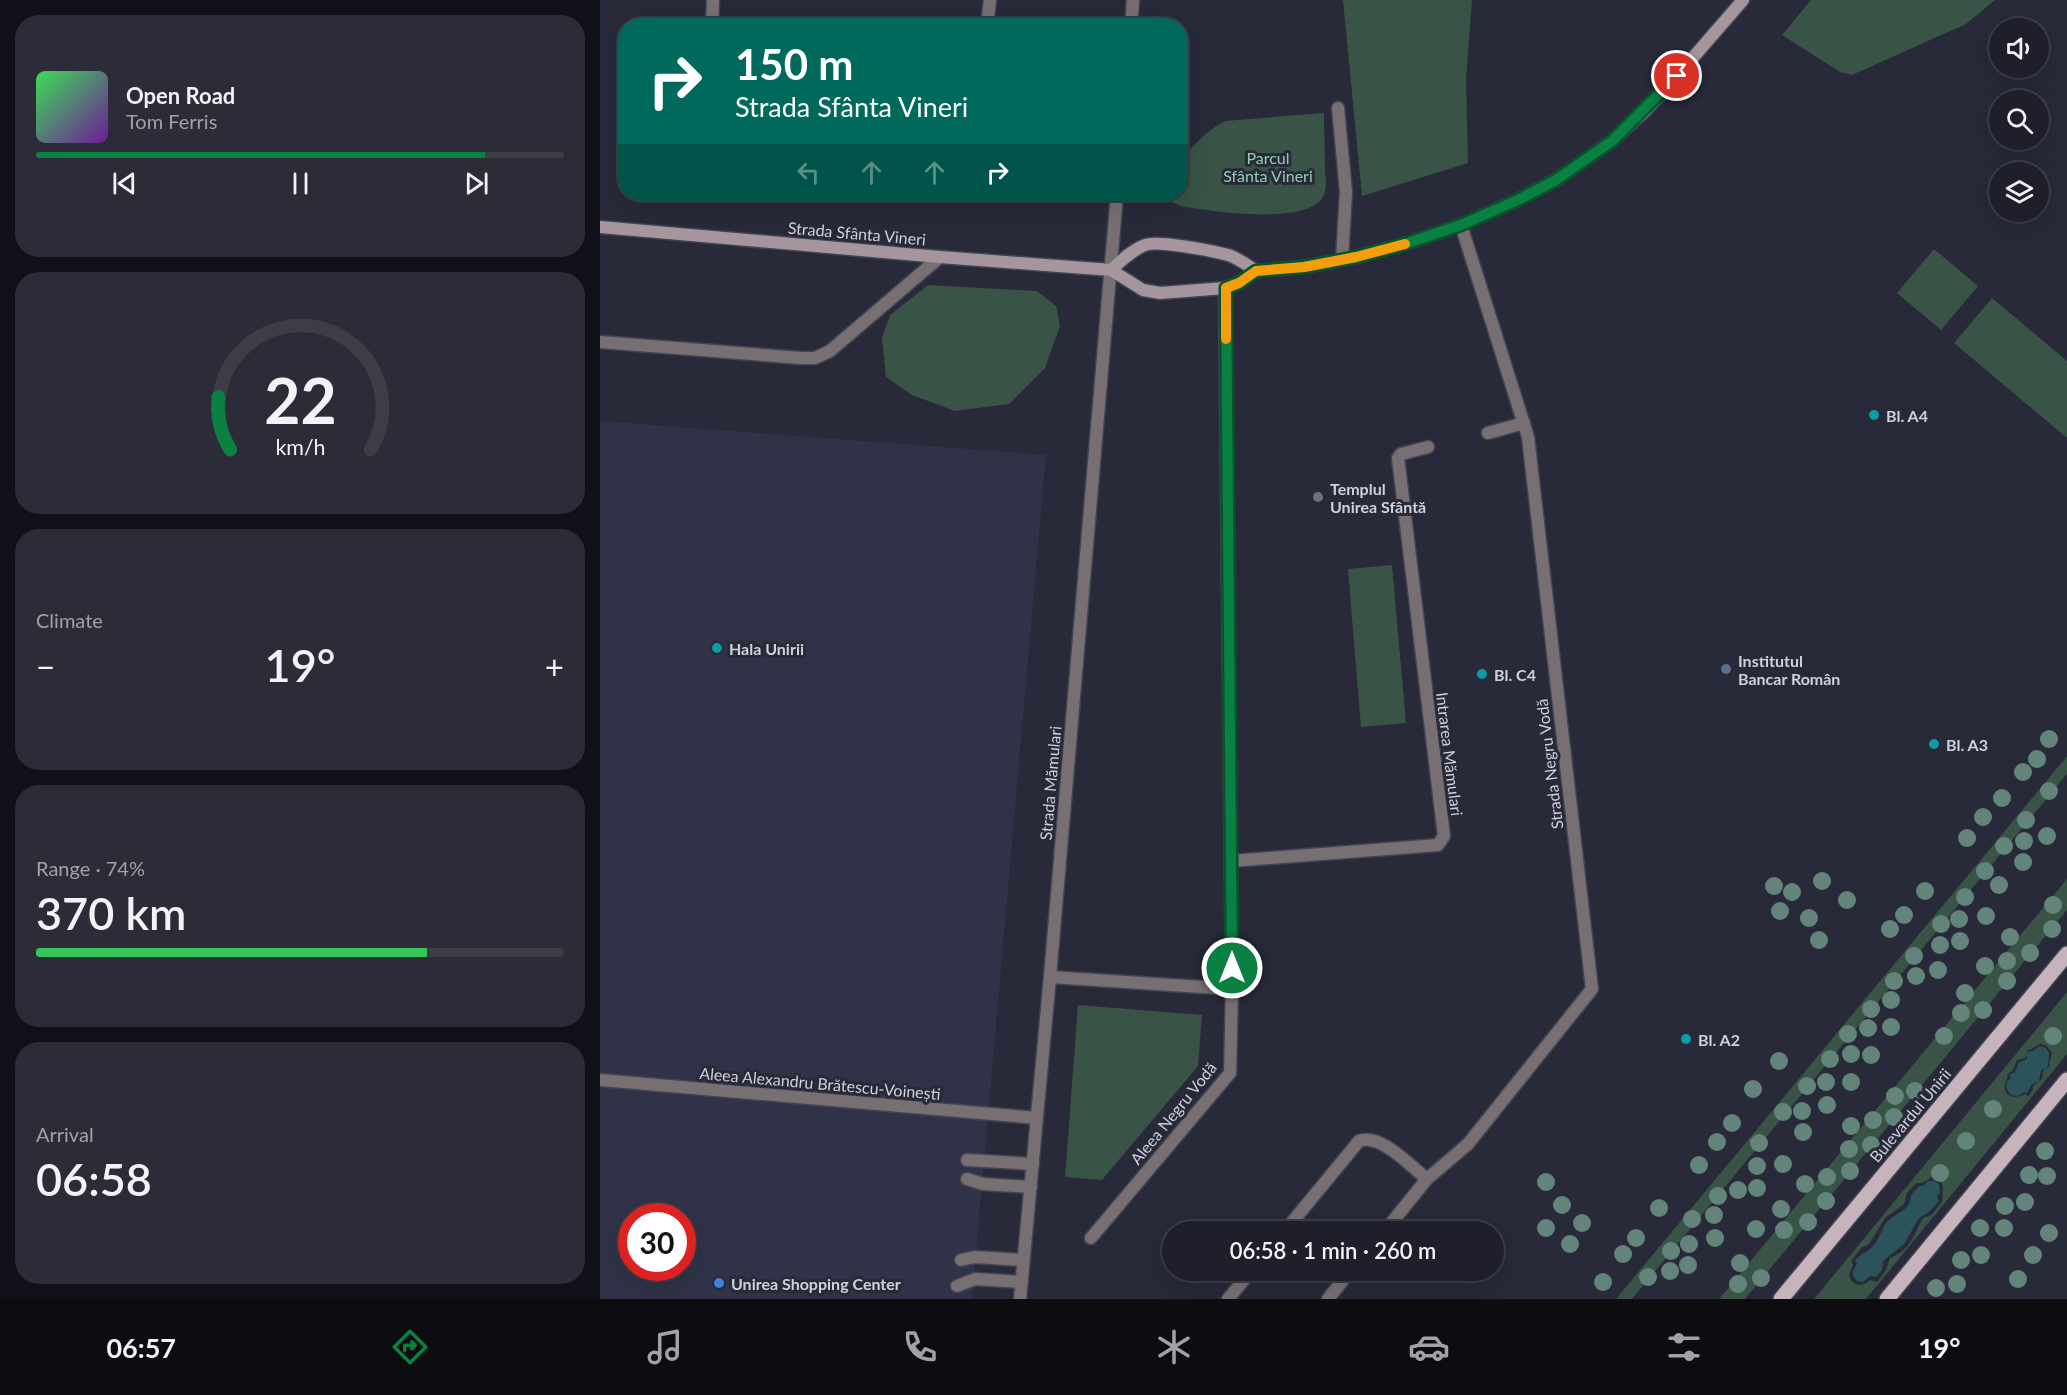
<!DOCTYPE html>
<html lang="en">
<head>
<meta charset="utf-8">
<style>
  body { margin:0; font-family:Lato,sans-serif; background:#2b2c37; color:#f1f3f6; height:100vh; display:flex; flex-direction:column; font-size:22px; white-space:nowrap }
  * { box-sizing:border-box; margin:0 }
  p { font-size:20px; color:#a1a2a9 }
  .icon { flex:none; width:33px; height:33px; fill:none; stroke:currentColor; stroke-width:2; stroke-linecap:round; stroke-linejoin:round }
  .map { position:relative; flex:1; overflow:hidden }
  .side { display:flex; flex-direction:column; gap:15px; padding:15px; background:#101118; width:600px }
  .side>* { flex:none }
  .top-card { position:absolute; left:18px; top:18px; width:570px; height:183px; border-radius:24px; box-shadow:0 6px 24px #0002,0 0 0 2px #3c3d47; background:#00695c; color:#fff; overflow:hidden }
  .tools { position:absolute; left:1389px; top:18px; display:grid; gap:12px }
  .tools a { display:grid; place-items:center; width:60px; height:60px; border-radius:50%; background:#1e1f2b; box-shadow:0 6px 24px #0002,0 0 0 2px #3c3d47; font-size:30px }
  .speed { position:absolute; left:18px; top:1203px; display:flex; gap:12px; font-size:30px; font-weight:700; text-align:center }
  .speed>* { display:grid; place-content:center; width:78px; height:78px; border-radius:50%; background:#1e1f2b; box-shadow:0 6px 24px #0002,0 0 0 2px #3c3d47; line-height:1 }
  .speed .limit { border:9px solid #d22; background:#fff; color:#111 }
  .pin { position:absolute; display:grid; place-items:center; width:51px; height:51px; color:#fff; margin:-26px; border:3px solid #fff; border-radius:50%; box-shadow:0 2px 6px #0007 }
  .me { position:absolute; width:66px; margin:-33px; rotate:0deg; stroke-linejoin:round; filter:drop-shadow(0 0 4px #0008) }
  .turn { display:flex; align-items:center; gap:21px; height:126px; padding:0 18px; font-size:27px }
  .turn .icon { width:78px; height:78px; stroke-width:2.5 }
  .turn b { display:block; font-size:42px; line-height:51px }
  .lanes { display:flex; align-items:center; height:57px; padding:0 18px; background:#0003; justify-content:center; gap:30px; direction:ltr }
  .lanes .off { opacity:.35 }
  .big { font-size:45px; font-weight:600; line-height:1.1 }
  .side .tile { flex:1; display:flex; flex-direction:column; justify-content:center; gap:9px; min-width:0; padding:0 21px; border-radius:24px; background:#2b2c37 }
  .side .dial { align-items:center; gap:0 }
  .dial svg { height:156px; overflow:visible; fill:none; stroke:#3c3d47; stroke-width:7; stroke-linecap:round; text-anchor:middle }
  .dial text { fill:#f1f3f6; stroke:none }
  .song { display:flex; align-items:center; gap:18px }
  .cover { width:72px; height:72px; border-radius:9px; background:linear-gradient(135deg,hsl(130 70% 55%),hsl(280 70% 35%)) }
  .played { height:6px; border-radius:3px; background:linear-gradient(90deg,#0b8043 85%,#3c3d47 85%) }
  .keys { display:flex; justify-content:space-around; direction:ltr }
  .heat { display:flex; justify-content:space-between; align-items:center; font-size:33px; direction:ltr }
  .charge { height:9px; border-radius:4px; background:linear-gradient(90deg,#34c759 74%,#3c3d47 0) }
  .trip { position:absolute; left:562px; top:1221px; width:342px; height:60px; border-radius:30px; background:#1e1f2b; box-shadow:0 6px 24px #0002,0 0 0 2px #3c3d47; font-weight:600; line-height:60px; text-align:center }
  .menu { display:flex; height:96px; justify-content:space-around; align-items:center; background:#0c0c11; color:#a1a2a9 }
  .menu .icon { width:42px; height:42px }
  .menu .on { color:#0b8043 }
  .menu b { font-size:27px; color:#f1f3f6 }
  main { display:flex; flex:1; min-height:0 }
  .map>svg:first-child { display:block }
  .built { fill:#303247; fill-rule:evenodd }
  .green { fill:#395346; fill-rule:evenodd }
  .water { fill:#2b535a }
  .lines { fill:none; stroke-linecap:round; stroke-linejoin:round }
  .lane-casing { stroke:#434453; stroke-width:15 }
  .street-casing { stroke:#434453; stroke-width:15 }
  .secondary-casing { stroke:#434453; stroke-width:15 }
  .primary-casing { stroke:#434453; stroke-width:18 }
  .lane { stroke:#786f73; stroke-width:12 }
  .street { stroke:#786f73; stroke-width:12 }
  .secondary { stroke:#a4969c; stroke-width:12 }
  .primary { stroke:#c6b3bc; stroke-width:15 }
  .tree { fill:#63847a }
  .route-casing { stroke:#07532c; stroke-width:15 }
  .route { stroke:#0b8043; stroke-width:10 }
  .slow { stroke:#f59e0b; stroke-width:10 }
  .culture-dot { fill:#0f9aa8; stroke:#282939; stroke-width:2 }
  .worship-dot { fill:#6b7280; stroke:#282939; stroke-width:2 }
  .service-dot { fill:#5c6f8a; stroke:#282939; stroke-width:2 }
  .shop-dot { fill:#3f7fe0; stroke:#282939; stroke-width:2 }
  .labels { text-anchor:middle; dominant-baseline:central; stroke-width:6; stroke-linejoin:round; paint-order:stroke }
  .park-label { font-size:16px; fill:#93cfaf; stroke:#282939 }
  .street-label { font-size:16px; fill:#cfd1db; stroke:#282939 }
  .poi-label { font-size:16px; font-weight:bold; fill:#cfd1db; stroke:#282939; text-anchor:start }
</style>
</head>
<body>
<main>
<section class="side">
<div class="tile">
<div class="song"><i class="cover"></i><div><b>Open Road</b><p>Tom Ferris</p></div></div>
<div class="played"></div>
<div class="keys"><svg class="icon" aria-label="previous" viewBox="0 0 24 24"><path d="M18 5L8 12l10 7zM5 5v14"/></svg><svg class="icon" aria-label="pause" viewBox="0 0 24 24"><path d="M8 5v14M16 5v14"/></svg><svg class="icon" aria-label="next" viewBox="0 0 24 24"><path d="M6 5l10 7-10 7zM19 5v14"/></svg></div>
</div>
<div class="tile dial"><svg viewBox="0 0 100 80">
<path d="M14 69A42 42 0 1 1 86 69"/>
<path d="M14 69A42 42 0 0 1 8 42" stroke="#0b8043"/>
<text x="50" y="56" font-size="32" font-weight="700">22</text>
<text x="50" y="72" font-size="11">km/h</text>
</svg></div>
<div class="tile"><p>Climate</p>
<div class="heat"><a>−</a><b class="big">19°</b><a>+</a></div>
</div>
<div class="tile"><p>Range · 74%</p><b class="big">370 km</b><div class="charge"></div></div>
<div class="tile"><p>Arrival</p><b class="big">06:58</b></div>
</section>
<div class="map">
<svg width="1467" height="1299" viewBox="0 0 1467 1299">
  <rect width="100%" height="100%" fill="#282939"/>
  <!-- built -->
  <path class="built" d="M0 421 446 455 372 1299H0ZM32 1216H82V1268H32Z"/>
  <!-- green -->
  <path class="green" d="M743 0H872L866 80 868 163 762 196Z
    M1211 0H1395L1366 24 1252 75 1240 72 1182 35Z
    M724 113C724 132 725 150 725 169 725 176 727 185 725 192 716 228 608 211 581 206L572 202 566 194H580L581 159C595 144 607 130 625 121Z
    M1334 249 1378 286 1341 330 1297 293Z
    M328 285 437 291 456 306 460 326 445 368 409 404 355 411 312 395 286 377 282 337 290 315Z
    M1392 298 1467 361V438L1354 343Z
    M792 565 806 723 761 727 748 569Z
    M1467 756V774L1032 1299H1016Z
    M1467 879V910L1145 1299H1119Z
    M1467 992V1054L1266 1299H1214ZM1440 1044 1447 1046 1452 1053 1449 1064 1450 1066 1443 1071 1442 1079 1433 1086V1090L1428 1096 1425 1094C1410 1102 1399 1091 1408 1077L1407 1075 1413 1070 1417 1060 1425 1058 1428 1049 1430 1050ZM1332 1177 1339 1180 1343 1186 1342 1202 1331 1215 1323 1218C1313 1235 1312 1249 1290 1258L1286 1270 1277 1282 1270 1280C1262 1288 1252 1286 1249 1275L1253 1265 1251 1261 1261 1248 1269 1244 1285 1218 1304 1204 1307 1193 1316 1183H1322Z
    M478 1005 602 1015 598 1066 502 1180 465 1177Z"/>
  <!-- water -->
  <path class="water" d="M1440 1046 1446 1048 1449 1053 1448 1065 1446 1069 1441 1070 1439 1081 1432 1084 1427 1093 1424 1092 1418 1096 1411 1095 1406 1087 1407 1081 1411 1078 1409 1075 1415 1072 1419 1062 1427 1059 1426 1054 1429 1051 1431 1052Z
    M1328 1181H1334L1339 1184 1340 1192 1337 1197 1339 1201 1329 1212 1319 1218 1304 1244 1283 1261 1282 1270 1276 1277 1270 1276 1263 1282 1257 1281 1253 1276V1271L1257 1264 1255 1260C1261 1254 1267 1252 1273 1246 1280 1239 1281 1229 1287 1222 1296 1212 1311 1211 1311 1195L1319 1186H1323Z"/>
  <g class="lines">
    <!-- lane casing -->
    <g class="lane-casing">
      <path id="lane" d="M387 26 390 0
        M738 108 746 192 742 259
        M0 342 201 358H215L230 351 340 257
        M888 433 924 423
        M631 861 838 845 844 836 798 458 801 454 828 447
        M367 1160 433 1164
        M367 1179 383 1184 431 1187
        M684 1232 759 1141C781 1133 810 1166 827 1179
        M491 1238 630 1073 632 989
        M361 1260 375 1257 423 1260
        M357 1286 375 1279 422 1282
        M628 1299 652 1270"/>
    </g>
    <!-- street casing -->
    <g class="street-casing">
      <path id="street" d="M112 26 113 0
        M531 26 533 0
        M450 977 632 989 625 288
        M0 1080 437 1118
        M784 1232 827 1179 868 1144 992 989 928 437 861 225
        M420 1299 450 977 517 194
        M728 1299 751 1270"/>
    </g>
    <!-- secondary casing -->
    <g class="secondary-casing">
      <path id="secondary" d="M0 227 340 257 511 270 543 290 560 293 625 288 639 283 656 271 704 267 756 257 808 243 861 225 918 200 956 180 1012 141 1045 111 1077 76 1143 0
        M511 270C521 261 532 250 545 245 558 240 613 251 628 255 638 258 647 265 656 271"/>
    </g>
    <!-- primary casing -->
    <g class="primary-casing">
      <path id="primary" d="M1181 1299 1467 954
        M1287 1299 1467 1080"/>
    </g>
    <!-- lane -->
    <use href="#lane" class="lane"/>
    <!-- street -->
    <use href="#street" class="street"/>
    <!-- secondary -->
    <use href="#secondary" class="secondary"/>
    <!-- primary -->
    <use href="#primary" class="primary"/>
  </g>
  <!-- trees -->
  <g class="tree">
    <circle cx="1449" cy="739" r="9"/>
    <circle cx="1437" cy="759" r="9"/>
    <circle cx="1423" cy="772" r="9"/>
    <circle cx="1449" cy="791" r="9"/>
    <circle cx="1402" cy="798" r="9"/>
    <circle cx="1383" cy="817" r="9"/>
    <circle cx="1426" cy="820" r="9"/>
    <circle cx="1447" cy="836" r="9"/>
    <circle cx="1367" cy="838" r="9"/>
    <circle cx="1424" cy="841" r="9"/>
    <circle cx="1404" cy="846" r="9"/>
    <circle cx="1423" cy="862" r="9"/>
    <circle cx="1385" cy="871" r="9"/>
    <circle cx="1222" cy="881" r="9"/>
    <circle cx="1399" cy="885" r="9"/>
    <circle cx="1174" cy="886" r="9"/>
    <circle cx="1325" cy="891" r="9"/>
    <circle cx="1192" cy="892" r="9"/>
    <circle cx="1365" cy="897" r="9"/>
    <circle cx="1247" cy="900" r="9"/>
    <circle cx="1453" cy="905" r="9"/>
    <circle cx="1180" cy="911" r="9"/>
    <circle cx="1304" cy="915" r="9"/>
    <circle cx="1386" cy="916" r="9"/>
    <circle cx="1209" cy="918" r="9"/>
    <circle cx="1359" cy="919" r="9"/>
    <circle cx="1341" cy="924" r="9"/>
    <circle cx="1290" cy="929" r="9"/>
    <circle cx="1452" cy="929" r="9"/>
    <circle cx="1410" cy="937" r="9"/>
    <circle cx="1219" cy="940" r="9"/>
    <circle cx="1360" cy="941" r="9"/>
    <circle cx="1340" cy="945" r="9"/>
    <circle cx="1430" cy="953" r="9"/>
    <circle cx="1314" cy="956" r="9"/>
    <circle cx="1407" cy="961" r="9"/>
    <circle cx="1385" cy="966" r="9"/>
    <circle cx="1338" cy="970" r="9"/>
    <circle cx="1316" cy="976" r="9"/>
    <circle cx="1294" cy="981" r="9"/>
    <circle cx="1407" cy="981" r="9"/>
    <circle cx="1365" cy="993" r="9"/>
    <circle cx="1291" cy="1000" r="9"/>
    <circle cx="1271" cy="1009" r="9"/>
    <circle cx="1383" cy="1010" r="9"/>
    <circle cx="1361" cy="1013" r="9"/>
    <circle cx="1291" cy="1027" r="9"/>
    <circle cx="1268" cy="1028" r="9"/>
    <circle cx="1248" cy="1034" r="9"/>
    <circle cx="1344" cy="1036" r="9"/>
    <circle cx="1453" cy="1036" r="9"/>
    <circle cx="1251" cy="1054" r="9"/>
    <circle cx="1271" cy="1055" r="9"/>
    <circle cx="1230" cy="1059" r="9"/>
    <circle cx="1179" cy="1061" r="9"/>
    <circle cx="1226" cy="1082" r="9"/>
    <circle cx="1251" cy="1082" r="9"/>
    <circle cx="1207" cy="1086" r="9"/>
    <circle cx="1153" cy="1089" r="9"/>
    <circle cx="1315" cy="1091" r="9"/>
    <circle cx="1295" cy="1096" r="9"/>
    <circle cx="1227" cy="1105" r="9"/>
    <circle cx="1393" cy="1109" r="9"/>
    <circle cx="1202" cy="1111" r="9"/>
    <circle cx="1183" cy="1112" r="9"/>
    <circle cx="1294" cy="1117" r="9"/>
    <circle cx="1273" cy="1120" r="9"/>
    <circle cx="1132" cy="1123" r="9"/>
    <circle cx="1251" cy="1126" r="9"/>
    <circle cx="1203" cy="1132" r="9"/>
    <circle cx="1366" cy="1141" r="9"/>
    <circle cx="1117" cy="1142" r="9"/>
    <circle cx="1159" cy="1143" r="9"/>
    <circle cx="1271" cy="1145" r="9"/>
    <circle cx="1249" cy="1149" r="9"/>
    <circle cx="1445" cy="1151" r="9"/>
    <circle cx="1183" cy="1164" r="9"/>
    <circle cx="1099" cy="1165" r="9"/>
    <circle cx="1157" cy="1166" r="9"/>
    <circle cx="1250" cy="1171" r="9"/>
    <circle cx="1340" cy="1173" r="9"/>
    <circle cx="1429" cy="1175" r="9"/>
    <circle cx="1447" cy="1176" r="9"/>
    <circle cx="1227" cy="1177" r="9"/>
    <circle cx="946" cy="1182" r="9"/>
    <circle cx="1205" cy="1184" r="9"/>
    <circle cx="1157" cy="1188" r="9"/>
    <circle cx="1138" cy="1190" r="9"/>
    <circle cx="1118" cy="1196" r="9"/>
    <circle cx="1226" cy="1201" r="9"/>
    <circle cx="1425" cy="1202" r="9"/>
    <circle cx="962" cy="1205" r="9"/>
    <circle cx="1405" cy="1206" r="9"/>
    <circle cx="1059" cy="1208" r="9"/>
    <circle cx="1181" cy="1209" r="9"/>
    <circle cx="1114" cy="1215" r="9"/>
    <circle cx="1092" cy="1219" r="9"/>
    <circle cx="1208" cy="1222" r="9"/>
    <circle cx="982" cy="1223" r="9"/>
    <circle cx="946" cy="1228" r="9"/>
    <circle cx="1380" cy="1228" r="9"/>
    <circle cx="1404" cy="1228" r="9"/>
    <circle cx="1156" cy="1229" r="9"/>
    <circle cx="1184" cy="1230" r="9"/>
    <circle cx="1449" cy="1233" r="9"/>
    <circle cx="1036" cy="1238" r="9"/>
    <circle cx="1115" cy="1238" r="9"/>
    <circle cx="970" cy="1244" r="9"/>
    <circle cx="1089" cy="1244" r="9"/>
    <circle cx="1071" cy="1251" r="9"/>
    <circle cx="1023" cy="1254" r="9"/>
    <circle cx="1381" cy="1255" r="9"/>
    <circle cx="1433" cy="1255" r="9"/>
    <circle cx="1361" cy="1260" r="9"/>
    <circle cx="1140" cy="1263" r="9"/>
    <circle cx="1088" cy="1265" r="9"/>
    <circle cx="1070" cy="1271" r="9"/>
    <circle cx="1048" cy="1277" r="9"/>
    <circle cx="1161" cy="1278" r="9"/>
    <circle cx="1418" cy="1279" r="9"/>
    <circle cx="1003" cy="1282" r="9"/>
    <circle cx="1138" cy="1284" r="9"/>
    <circle cx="1357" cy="1284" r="9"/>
    <circle cx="1336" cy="1288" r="9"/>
  </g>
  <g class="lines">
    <!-- route casing -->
    <g class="route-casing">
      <path id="route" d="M632 968 626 288 639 283 656 271 704 267 756 257 808 243 861 225 918 200 956 180 1012 141 1077 76"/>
    </g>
    <!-- route -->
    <use href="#route" class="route"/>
    <!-- slow -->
    <path class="slow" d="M626 339V288L639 283 656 271 704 267 756 257 805 244"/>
  </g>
  <!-- markers -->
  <g class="culture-dot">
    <circle cx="1274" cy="415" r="6"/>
    <circle cx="117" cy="648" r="6"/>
    <circle cx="882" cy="674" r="6"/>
    <circle cx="1334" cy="744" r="6"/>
    <circle cx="1086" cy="1039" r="6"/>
  </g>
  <circle class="worship-dot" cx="718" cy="497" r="6"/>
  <circle class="service-dot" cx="1126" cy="669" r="6"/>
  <circle class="shop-dot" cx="119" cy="1283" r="6"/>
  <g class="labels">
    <!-- park labels -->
    <g class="park-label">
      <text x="668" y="157">Parcul<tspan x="668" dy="18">Sfânta Vineri</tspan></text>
    </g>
    <!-- street labels -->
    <g class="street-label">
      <text transform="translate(257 233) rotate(5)">Strada Sfânta Vineri</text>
      <text transform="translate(850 754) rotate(83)">Intrarea Mămulari</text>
      <text transform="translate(949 764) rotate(-97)">Strada Negru Vodă</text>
      <text transform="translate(450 783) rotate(-85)">Strada Mămulari</text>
      <text transform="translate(220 1083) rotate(5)">Aleea Alexandru Brătescu-Voinești</text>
      <text transform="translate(573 1113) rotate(-51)">Aleea Negru Vodă</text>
      <text transform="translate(1310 1115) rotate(-50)">Bulevardul Unirii</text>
    </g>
    <!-- poi labels -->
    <g class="poi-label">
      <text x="1286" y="415">Bl. A4</text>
      <text x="730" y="488">Templul<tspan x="730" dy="18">Unirea Sfântă</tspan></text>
      <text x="129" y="648">Hala Unirii</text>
      <text x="1138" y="660">Institutul<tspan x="1138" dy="18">Bancar Român</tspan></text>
      <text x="894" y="674">Bl. C4</text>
      <text x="1346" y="744">Bl. A3</text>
      <text x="1098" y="1039">Bl. A2</text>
      <text x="131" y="1283">Unirea Shopping Center</text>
    </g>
  </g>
</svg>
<div class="tools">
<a><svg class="icon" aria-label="sound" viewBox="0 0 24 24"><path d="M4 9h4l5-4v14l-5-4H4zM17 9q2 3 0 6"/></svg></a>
<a><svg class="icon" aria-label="search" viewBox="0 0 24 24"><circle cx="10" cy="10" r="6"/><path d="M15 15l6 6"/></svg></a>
<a><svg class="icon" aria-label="layers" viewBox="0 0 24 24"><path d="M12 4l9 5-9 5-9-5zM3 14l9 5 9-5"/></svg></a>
</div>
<div class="speed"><div class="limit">30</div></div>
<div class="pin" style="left:1077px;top:76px;background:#d93025"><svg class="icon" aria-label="arrive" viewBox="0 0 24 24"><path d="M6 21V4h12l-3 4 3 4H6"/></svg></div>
<svg class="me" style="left:632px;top:968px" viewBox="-20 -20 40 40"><circle r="17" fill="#0b8043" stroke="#fff" stroke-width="3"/><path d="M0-11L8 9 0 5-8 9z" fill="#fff"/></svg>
<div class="trip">06:58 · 1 min · 260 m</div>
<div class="top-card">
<div class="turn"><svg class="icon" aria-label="right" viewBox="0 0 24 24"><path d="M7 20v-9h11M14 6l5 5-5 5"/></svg><div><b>150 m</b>Strada Sfânta Vineri</div></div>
<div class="lanes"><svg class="icon off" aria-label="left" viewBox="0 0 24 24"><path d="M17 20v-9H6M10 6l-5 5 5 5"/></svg><svg class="icon off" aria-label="ahead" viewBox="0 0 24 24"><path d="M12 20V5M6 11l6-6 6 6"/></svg><svg class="icon off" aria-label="ahead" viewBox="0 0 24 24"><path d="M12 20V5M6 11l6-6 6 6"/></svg><svg class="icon" aria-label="right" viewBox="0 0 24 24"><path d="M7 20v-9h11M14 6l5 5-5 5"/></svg></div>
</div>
</div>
</main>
<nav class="menu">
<b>06:57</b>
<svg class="icon on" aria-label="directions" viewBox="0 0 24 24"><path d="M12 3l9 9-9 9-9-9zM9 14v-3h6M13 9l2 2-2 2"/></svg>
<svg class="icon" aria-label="music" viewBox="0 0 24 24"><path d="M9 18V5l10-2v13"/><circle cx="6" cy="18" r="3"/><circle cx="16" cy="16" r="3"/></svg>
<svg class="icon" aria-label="phone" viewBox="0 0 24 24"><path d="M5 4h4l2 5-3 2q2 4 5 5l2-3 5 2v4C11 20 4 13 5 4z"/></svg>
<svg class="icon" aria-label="climate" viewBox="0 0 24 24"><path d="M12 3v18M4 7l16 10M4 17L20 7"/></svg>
<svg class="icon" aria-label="car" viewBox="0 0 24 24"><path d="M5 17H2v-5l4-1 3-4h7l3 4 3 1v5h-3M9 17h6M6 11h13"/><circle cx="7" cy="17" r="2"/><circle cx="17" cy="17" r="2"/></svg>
<svg class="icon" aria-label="filters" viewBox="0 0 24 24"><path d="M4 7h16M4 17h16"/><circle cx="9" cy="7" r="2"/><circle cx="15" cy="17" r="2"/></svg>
<b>19°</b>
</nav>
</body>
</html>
